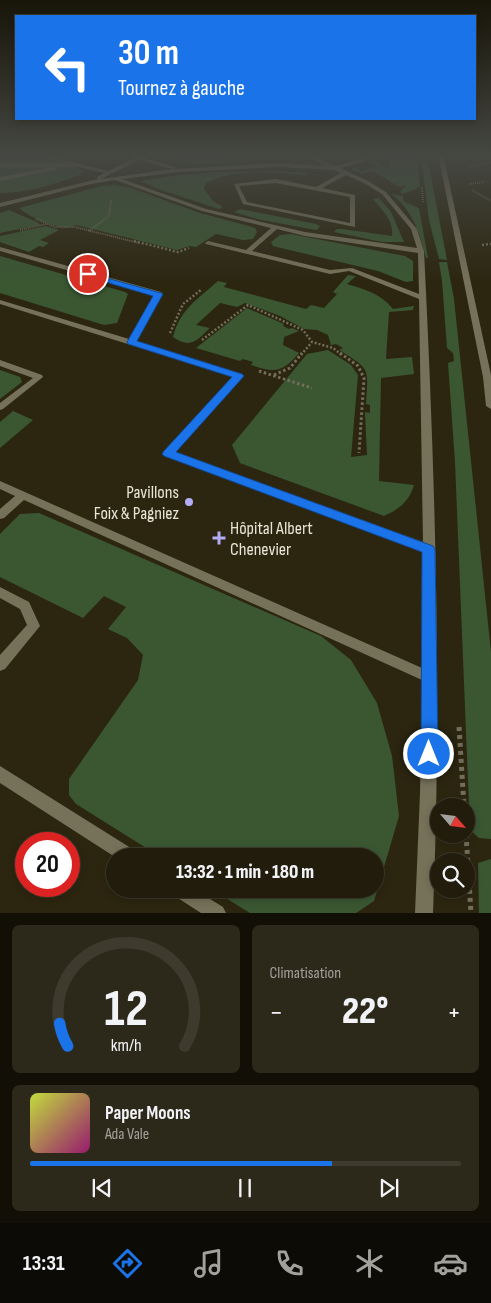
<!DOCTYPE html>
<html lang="fr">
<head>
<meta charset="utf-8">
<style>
  body { margin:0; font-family:"Sofia Sans Condensed",sans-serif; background:#2d291a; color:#f1f3f6; height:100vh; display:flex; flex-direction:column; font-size:19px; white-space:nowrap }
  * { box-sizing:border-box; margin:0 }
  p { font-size:16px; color:#a2a19d }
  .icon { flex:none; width:28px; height:28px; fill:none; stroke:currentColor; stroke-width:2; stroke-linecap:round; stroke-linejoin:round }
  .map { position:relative; height:913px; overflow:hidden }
  .details { display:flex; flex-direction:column; gap:12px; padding:12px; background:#120f07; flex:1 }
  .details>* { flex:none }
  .guide { position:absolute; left:15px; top:15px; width:461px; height:105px; border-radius:0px; box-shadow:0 2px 8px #0003,0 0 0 1px #3e3a2d; background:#1a73e8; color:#fff; overflow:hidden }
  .needle { width:32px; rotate:118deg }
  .fabs { position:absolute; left:430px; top:798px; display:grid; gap:10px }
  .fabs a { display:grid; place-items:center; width:45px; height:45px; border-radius:50%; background:#211c0c; box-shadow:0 2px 8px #0003,0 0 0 1px #3e3a2d; font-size:25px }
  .speed { position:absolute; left:15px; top:832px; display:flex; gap:10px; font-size:25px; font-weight:700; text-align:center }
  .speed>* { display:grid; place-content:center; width:65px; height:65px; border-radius:50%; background:#211c0c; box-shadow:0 2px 8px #0003,0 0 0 1px #3e3a2d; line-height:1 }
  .speed .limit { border:8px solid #d22; background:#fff; color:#111 }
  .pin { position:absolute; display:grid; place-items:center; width:42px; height:42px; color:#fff; margin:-21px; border:2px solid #fff; border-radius:50%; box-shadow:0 1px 5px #0007 }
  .me { position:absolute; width:55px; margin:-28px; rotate:0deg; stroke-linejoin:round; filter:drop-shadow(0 0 4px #0008) }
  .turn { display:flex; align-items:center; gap:18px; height:105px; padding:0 20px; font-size:22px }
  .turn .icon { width:65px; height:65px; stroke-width:2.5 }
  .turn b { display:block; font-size:35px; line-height:42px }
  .big { font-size:38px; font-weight:800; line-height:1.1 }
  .details .widget { flex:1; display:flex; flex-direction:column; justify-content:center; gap:8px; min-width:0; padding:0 18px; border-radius:8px; background:#2d291a }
  .details .dial { align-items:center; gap:0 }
  .dial svg { height:130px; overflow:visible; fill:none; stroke:#3e3a2d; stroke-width:7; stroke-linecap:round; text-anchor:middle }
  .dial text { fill:#f1f3f6; stroke:none }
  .song { display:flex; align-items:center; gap:15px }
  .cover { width:60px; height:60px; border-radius:8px; background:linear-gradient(135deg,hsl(70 70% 55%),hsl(320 70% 35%)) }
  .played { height:5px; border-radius:2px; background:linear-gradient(90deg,#1a73e8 70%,#3e3a2d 70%) }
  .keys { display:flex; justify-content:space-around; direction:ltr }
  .heat { display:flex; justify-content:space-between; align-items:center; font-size:28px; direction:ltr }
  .details .tiles { flex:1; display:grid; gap:12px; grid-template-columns:1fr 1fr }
  .widget:last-child { grid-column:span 2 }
  .trip { position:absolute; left:106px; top:848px; width:278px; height:50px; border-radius:25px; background:#211c0c; box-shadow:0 2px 8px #0003,0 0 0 1px #3e3a2d; font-weight:800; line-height:50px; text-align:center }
  .dock { display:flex; height:80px; justify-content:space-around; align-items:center; background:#0d0b05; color:#a2a19d }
  .dock .icon { width:35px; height:35px }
  .dock .on { color:#1a73e8 }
  .dock b { font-size:22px; color:#f1f3f6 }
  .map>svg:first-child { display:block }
  .green { fill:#3a5732 }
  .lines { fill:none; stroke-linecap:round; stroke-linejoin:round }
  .path-far3 { stroke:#736e5b; stroke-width:2; stroke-dasharray:1 1; stroke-linecap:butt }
  .path-far2 { stroke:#736e5b; stroke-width:2.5; stroke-dasharray:2 2; stroke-linecap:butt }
  .path-far1 { stroke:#736e5b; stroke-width:3; stroke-dasharray:2.5 2.5; stroke-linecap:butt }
  .path { stroke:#736e5b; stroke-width:5; stroke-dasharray:4 4; stroke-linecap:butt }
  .lane { fill:#767159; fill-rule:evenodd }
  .street { fill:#767159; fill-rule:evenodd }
  .route { fill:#1a73e8; stroke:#114b97 }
  .poi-dot { fill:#b2adf9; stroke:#2c2610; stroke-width:2 }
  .labels { text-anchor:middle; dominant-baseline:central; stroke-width:5; stroke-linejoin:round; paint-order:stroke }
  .poi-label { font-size:18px; fill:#e8e4d6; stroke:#2c2610; text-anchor:end }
</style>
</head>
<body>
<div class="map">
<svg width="491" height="913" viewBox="0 0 491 913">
  <rect width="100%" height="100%" fill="#2c2610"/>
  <!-- green -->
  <path class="green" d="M0 154H22L65 163 19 164 0 162Z
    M161 154H201L240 162C213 163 187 167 161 156Z
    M390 154H416L420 187 403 194 400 192 406 185 399 187 373 171 361 174 351 169 354 167 363 171 378 166 369 162 372 161 390 169Z
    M421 156H427L447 260 439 259 429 220Z
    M0 167H75L83 170 80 175C55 184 28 193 0 193Z
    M279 171 307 173 306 175C273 172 236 168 206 183L204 189 213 201 223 207 219 209 161 190 140 181 179 175 218 172Z
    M115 185 131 188 200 213 245 225 255 228 257 232 253 239 243 240 216 234 196 247 189 246 177 250 76 225C60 232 31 218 19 208L102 186Z
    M391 194 403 196V201L419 208 428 258H426C420 233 412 209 391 194Z
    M379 198 391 212 404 242H382L334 232 337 229H342L392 236C394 220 382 210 373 199Z
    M240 209 316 224 320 226 317 230 310 229 257 219 234 212Z
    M9 210 39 223V225L0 233V213Z
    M46 226 59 230 40 240 49 243 43 247 39 246 29 252 0 242V236Z
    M291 234 405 256 413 261V281L406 282 378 271 281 248 273 246 271 242 280 235Z
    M0 256 125 292 128 294 117 323 104 325 0 293Z
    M439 262H447L454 299 491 652V839L479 838 470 830 455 462 448 363 454 361 453 353 447 348 442 281Z
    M348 275 356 276 347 284C365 289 381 294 393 309L414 306 413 310 389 312 386 359 412 357 414 374 381 378 379 481 414 485C409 502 399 509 384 516L240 463 232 445 307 354 328 350 351 365 358 375 351 457 367 455 365 412 370 413V405L366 404C368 367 371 370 339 350L343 348 336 344 331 345 328 335 317 330 304 329 280 316 245 303 237 307 220 303 196 325 210 328C196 341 191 349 173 337 180 309 198 299 218 281L227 283 224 287 306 309 311 305 324 308 337 294 333 292Z
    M247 308 284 324 283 326 289 329 292 328 299 331 284 337 283 345 299 353C282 373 275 373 251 365L253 362 243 359 240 361 196 348Z
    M0 370 20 377 22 382 0 399Z
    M13 411 33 420 0 448V422Z
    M39 513 321 636 351 660 377 703 392 756 399 816 374 901 356 913H250L211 889H375V856H159L76 804 69 795V779L138 680 143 655 127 638 108 629 126 607 104 596 83 618 0 577V534L20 514Z
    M491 859V913H479L478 863Z"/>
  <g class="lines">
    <!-- path-far3 -->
    <path class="path-far3" d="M467 167 491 163
      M469 184 484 182
      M422 187 423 203
      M472 190 491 201
      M36 219 55 227H75L139 243
      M20 230 46 224
      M89 231 109 216 111 200"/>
    <!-- path-far2 -->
    <path class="path-far2" d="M134 241 178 252 189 248
      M482 245 491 244
      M170 333 183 304 201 290
      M202 340 248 305 303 330 312 342 333 348 342 355
      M301 355 312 342"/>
    <!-- path-far1 -->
    <path class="path-far1" d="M340 353 358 366 364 378 359 453
      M259 371 312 388
      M274 375 290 368 302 353"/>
    <!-- path -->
    <path class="path" d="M459 727 464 806
      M466 834 471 913"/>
    <!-- lane -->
    <path class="lane" d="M32 154H41L108 171 138 156 175 167V169L281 163 326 166 302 154H309L335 166 364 158 367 160 366 161 340 168 368 181 386 192 417 229 424 251C435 471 442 693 433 913H415L420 793 422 680 24 500 4 518 0 519V509L15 496 0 489V481L422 668 423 552 164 455 163 453 164 451 233 377 0 304V300L129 339 154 295 0 251V247L161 292 162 294 136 342 242 374 243 376 242 378 175 452 423 542 419 299 349 271 330 274 206 244 205 243 208 241 246 250 271 228 202 211 115 180 91 184 0 207V203L98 179 97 177 104 173 77 167H0V163H65ZM139 160 172 169 101 179ZM281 167 334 170 341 173 316 187 276 179 234 184 243 204 355 227V195L322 188 346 175 364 183 382 194 411 229 417 248 305 232 206 209 122 179 179 172ZM276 183 350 197V223L247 202 239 186ZM277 229 305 236 418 253 419 294 352 268 330 270 252 251Z
      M54 167 56 168V170L0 181V177Z
      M0 360 42 375 43 377 3 409 0 410V403L33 378 0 366Z
      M0 587 29 602 40 626 5 669 0 671V655L27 625 20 609 0 598Z
      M0 766 134 850 136 856 115 857 0 783Z
      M171 889H194L223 907 226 913H201L173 895Z"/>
    <!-- street -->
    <path class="street" d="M438 154H443L491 375V409L486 406 483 377Z"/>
  </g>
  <!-- sky -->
  <linearGradient id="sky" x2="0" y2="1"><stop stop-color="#181509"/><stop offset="0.55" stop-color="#454742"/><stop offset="1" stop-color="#454742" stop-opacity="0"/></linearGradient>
  <rect width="491" height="282" fill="url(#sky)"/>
  <!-- route -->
  <path class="route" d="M85 272 161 293 163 294 137 341 242 374 244 376 176 452 433 546 435 550 438 754 435 760 429 763 423 760 421 754 422 552 164 456 162 454 164 451 232 377 128 344 127 342 153 296 85 276Z"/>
  <!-- markers -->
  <g class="poi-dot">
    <circle cx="189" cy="502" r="5"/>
    <path d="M216.5 530.5h5v5h5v5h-5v5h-5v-5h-5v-5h5z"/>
  </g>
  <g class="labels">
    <!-- poi labels -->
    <g class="poi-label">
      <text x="179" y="492">Pavillons<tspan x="179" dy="21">Foix &amp; Pagniez</tspan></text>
      <text x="230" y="528" text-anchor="start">Hôpital Albert<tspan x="230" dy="21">Chenevier</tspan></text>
    </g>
  </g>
</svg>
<div class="fabs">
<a><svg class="needle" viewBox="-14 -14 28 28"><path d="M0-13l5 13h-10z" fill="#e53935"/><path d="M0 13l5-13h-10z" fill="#a2a19d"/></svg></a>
<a><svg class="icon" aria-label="search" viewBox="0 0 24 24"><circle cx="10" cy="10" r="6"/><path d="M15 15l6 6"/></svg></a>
</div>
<div class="speed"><div class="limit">20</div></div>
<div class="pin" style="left:88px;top:274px;background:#d93025"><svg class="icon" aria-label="arrive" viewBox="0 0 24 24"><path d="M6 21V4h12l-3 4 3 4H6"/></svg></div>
<svg class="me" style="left:429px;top:754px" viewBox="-20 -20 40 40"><circle r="17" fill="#1a73e8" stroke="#fff" stroke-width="3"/><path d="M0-11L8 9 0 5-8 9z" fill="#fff"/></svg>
<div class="trip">13:32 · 1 min · 180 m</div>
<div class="guide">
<div class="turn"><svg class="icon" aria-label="left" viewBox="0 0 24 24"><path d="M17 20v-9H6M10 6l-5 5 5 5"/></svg><div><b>30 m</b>Tournez à gauche</div></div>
</div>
</div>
<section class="details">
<div class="tiles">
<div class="widget dial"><svg viewBox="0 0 100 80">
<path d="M14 69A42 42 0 1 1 86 69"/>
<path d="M14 69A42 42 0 0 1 9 55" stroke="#1a73e8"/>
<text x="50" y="56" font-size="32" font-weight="700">12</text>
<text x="50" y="72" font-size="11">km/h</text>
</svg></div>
<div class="widget"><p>Climatisation</p>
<div class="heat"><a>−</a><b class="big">22°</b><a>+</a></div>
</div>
<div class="widget">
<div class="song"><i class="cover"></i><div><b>Paper Moons</b><p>Ada Vale</p></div></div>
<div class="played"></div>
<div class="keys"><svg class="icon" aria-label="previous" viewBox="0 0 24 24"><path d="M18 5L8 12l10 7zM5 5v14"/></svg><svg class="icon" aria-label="pause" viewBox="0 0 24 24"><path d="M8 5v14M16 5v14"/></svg><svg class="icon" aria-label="next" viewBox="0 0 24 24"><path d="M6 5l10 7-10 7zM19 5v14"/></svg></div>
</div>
</div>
</section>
<nav class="dock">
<b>13:31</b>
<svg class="icon on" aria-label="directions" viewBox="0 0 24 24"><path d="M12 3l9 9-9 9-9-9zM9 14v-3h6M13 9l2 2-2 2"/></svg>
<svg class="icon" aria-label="music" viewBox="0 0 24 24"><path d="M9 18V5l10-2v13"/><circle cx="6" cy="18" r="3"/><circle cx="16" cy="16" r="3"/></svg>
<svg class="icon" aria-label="phone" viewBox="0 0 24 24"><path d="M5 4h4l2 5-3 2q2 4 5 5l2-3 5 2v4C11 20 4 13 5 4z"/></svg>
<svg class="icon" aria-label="climate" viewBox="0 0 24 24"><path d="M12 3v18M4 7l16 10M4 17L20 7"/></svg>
<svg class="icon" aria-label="car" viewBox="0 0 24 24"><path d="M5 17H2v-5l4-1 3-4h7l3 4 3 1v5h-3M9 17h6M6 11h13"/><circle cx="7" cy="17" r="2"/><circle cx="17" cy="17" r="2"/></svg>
</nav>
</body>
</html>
